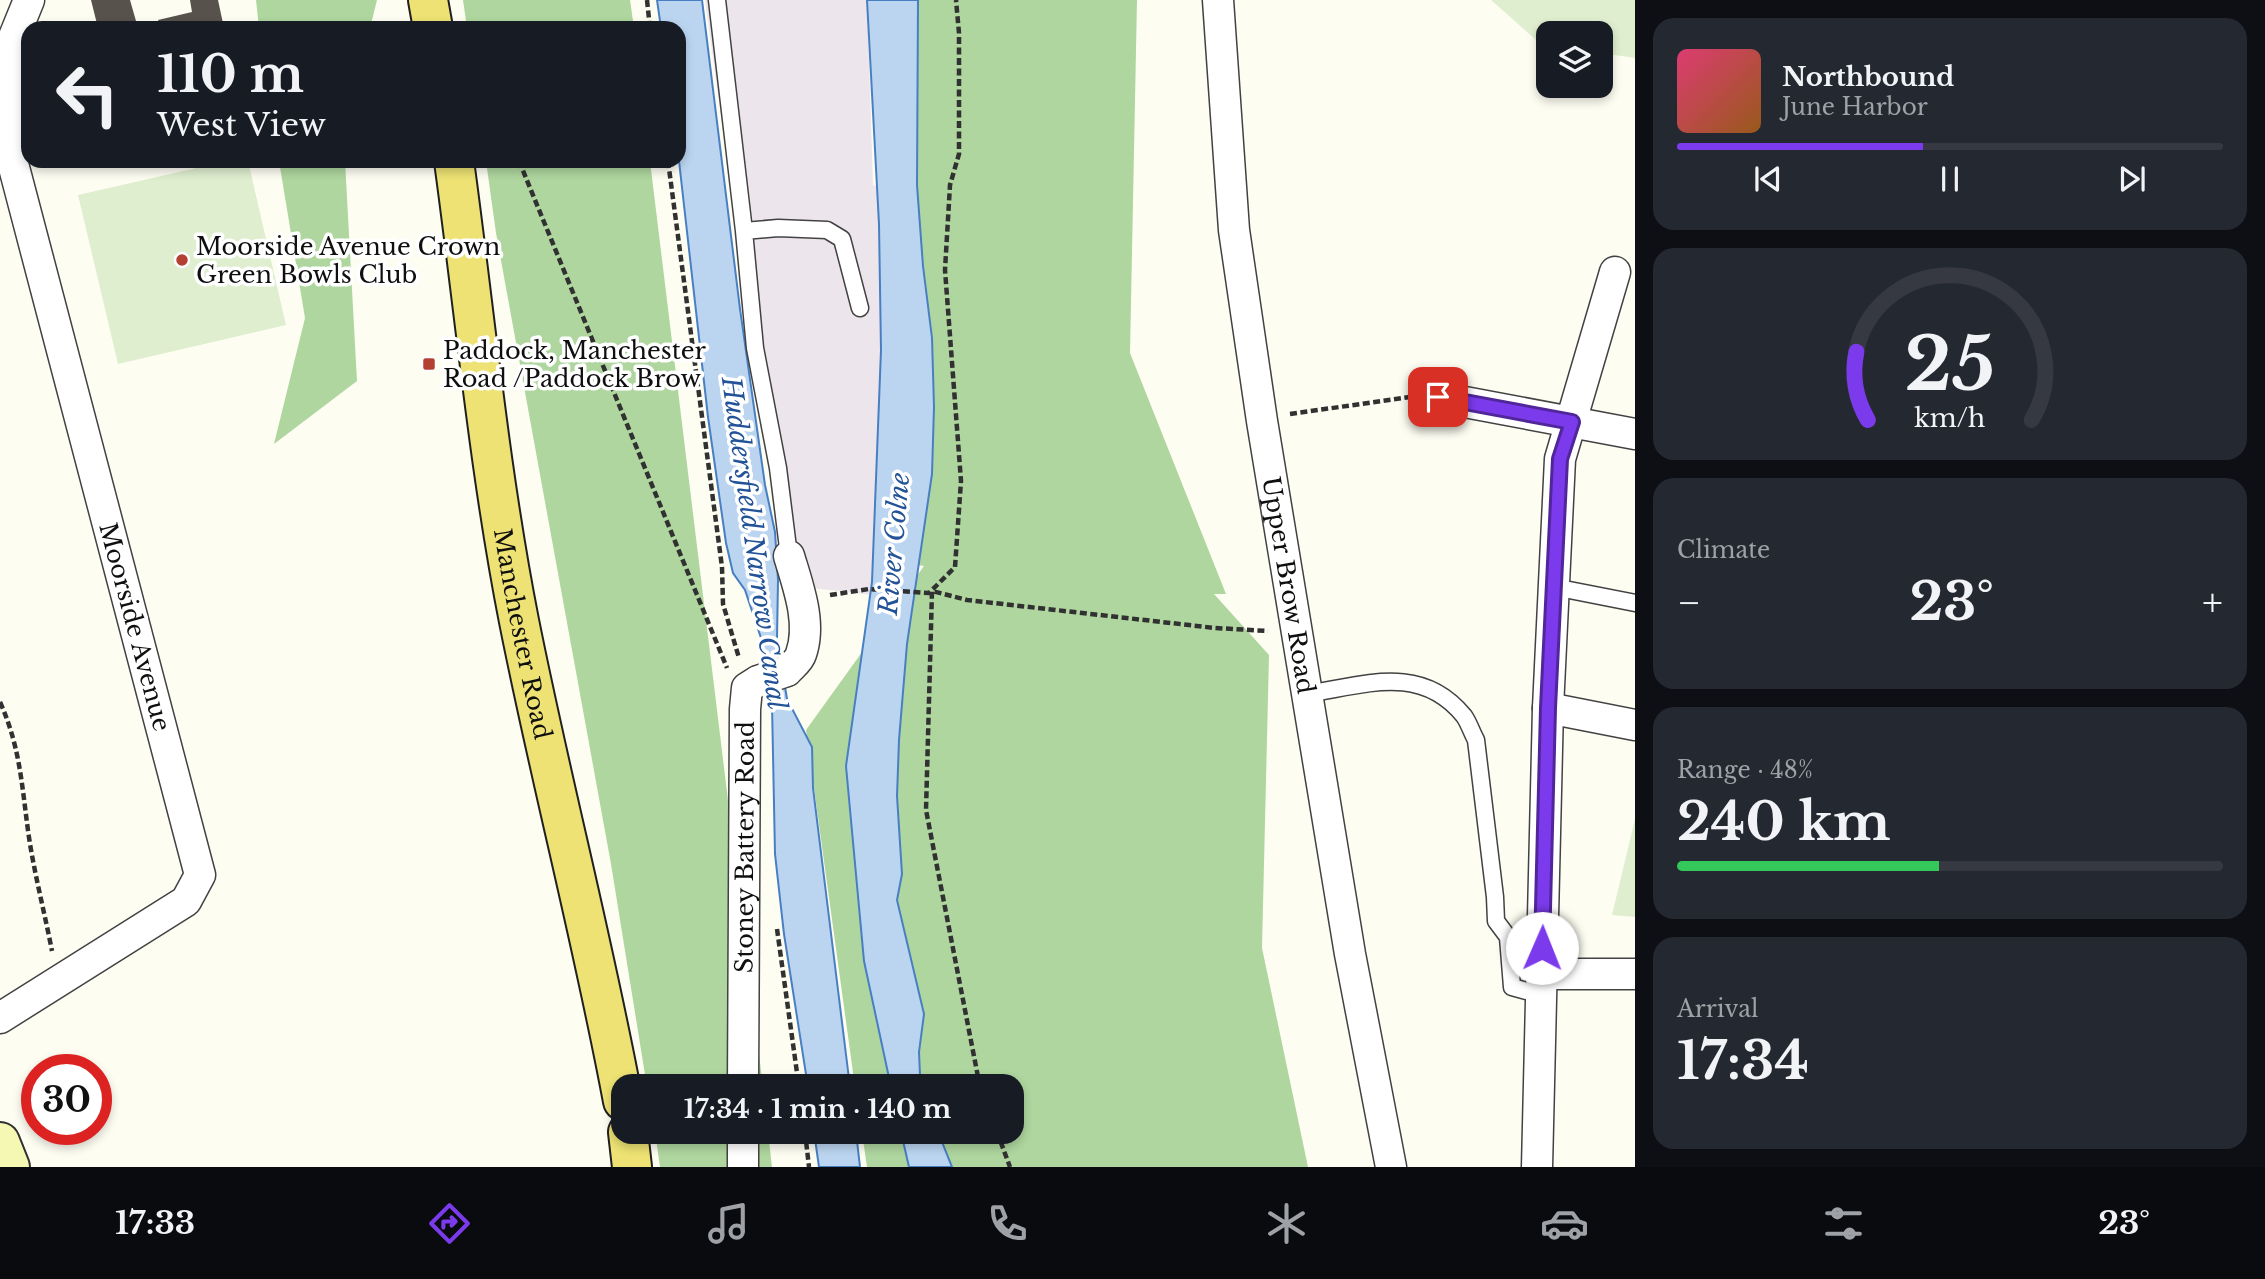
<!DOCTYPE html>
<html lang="en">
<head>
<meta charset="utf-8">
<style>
  body { margin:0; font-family:"Libre Baskerville",serif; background:#242831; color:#f1f3f6; height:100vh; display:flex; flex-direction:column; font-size:26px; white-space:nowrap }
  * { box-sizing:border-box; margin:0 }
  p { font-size:23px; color:#9ea1a6 }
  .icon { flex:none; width:38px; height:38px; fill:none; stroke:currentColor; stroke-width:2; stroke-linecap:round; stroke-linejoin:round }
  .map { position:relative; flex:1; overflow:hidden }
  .sheet { display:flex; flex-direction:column; gap:18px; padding:18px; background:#0d0f14; width:630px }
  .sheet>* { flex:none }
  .guide { position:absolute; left:21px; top:21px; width:665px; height:147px; border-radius:21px; box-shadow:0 4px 10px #0003; background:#171b24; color:#f1f3f6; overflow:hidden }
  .buttons { position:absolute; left:1536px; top:21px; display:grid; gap:14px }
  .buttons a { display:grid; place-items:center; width:77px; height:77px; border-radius:14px; background:#171b24; box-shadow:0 4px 10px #0003; font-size:35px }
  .speed { position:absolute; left:21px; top:1054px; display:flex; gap:14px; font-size:35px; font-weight:700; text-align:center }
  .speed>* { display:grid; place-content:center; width:91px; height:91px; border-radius:50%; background:#171b24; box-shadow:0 4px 10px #0003; line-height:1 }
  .speed .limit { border:10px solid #d22; background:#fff; color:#111 }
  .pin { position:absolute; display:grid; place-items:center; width:60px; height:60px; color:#fff; margin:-30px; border-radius:14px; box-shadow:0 4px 10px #0006 }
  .me { position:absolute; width:77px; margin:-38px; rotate:1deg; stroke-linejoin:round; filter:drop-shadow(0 0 5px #0008) }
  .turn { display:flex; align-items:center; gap:24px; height:147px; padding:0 21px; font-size:32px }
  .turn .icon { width:91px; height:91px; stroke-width:2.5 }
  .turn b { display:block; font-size:49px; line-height:60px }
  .big { font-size:52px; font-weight:700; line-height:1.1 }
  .sheet .card { flex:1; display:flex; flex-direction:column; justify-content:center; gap:10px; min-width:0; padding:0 24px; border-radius:21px; background:#242831 }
  .sheet .dial { align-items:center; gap:0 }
  .dial svg { height:182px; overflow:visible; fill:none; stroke:#363941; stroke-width:7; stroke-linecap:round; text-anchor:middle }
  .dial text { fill:#f1f3f6; stroke:none }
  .song { display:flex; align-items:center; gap:21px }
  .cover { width:84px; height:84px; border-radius:10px; background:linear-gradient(135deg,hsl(340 70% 55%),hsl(30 70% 35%)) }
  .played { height:7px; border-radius:4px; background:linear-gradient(90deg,#7c3aed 45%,#363941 45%) }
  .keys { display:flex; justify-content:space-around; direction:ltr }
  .heat { display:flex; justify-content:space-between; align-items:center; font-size:38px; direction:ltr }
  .charge { height:10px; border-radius:5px; background:linear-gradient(90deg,#34c759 48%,#363941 0) }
  .trip { position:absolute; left:611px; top:1074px; width:413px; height:70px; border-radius:21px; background:#171b24; box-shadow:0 4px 10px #0003; font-weight:700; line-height:70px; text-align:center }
  .tabs { display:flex; height:112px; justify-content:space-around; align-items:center; background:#090b0e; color:#9ea1a6 }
  .tabs .icon { width:49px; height:49px }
  .tabs .active { color:#7c3aed }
  .tabs b { font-size:32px; color:#f1f3f6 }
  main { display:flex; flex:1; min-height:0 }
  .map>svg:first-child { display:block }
  .industrial { fill:#ede5ec }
  .forest { fill:#afd69f }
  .pitch { fill:#dfeecf }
  .water { fill:#bbd5f1; stroke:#487fc2; stroke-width:2 }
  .building { fill:#57524c }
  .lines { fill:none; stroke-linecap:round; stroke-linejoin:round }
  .lane-casing { stroke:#424242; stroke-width:19 }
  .street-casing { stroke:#424242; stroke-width:33 }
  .secondary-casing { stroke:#313131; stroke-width:42 }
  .primary-casing { stroke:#202020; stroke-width:42 }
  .path { stroke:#313131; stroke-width:4.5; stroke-dasharray:7 3.5; stroke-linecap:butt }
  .lane { stroke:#fff; stroke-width:16 }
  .street { stroke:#fff; stroke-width:30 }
  .secondary { stroke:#f5f8b3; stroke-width:38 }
  .primary { stroke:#ede273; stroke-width:38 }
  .street-bridge-casing { stroke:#424242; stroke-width:33; stroke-linecap:butt }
  .street-bridge { stroke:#fff; stroke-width:30 }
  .route-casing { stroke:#51269a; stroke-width:18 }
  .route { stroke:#7c3aed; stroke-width:12 }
  .poi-dot { fill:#b44032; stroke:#fff; stroke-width:2.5 }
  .labels { text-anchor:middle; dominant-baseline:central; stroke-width:7; stroke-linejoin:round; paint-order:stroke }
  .poi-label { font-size:24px; fill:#0f0f0f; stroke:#fff; text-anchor:start }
  .street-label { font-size:24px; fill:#0f0f0f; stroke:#fff }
  .water-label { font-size:26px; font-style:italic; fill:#225297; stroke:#fff }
</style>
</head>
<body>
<main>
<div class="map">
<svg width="1635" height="1167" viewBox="0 0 1635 1167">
  <rect width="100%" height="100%" fill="#fefdf2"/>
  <!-- industrial -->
  <path class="industrial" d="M705 0H867L873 185 888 191 879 546 872 595 785 585Z"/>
  <!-- forest -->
  <path class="forest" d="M256 0H377L370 28H259Z
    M463 0H630L634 28H467Z
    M902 0H1137L1130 353 1226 594H1214L1269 655 1262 948 1308 1167H867L862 1132H1012V1087H855L806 730 924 566 911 564Z
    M279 161H345L357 381 274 444 305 318Z
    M486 161H650L763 1087H647L611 864 496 233Z
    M655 1132H768L772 1167H660Z"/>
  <!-- pitch -->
  <path class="pitch" d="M1491 0H1635V58L1601 53V33H1549V42L1536 40Z
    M227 161H248L286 325 118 364 78 195Z
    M1635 819V917L1612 915Z"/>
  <!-- water -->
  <path class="water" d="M657 0H702L740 309 765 485 775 532 778 580 777 639 787 699 812 747 813 788 850 1087H808L784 934 775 854 772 705 762 641 745 590 733 573 726 543 708 417 679 161V28H661Z
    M867 0H918L917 185 923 266 932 338 934 407 932 474 907 644 899 740 897 796 902 874 897 900 924 1014 919 1052 920 1075 923 1087H891L864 961 846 766 872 582 881 350 879 224Z
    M814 1132H856L860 1167H819Z
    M901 1132H938L952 1167H909Z"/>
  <!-- building -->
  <path class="building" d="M91 0H130L138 28H98Z
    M190 0H218L224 28H160L158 20 192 12Z"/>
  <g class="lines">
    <!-- lane casing -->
    <g class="lane-casing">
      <path id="lane" d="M717 0 744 231 755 348 778 468 789 556
        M744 231 778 228 827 230 842 239 860 308
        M1554 587 1635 603
        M1307 694C1365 685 1421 663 1464 716 1469 723 1472 733 1476 740L1495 897 1496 921 1508 937 1512 987 1541 995"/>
    </g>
    <!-- street casing -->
    <g class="street-casing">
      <g id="street">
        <path id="s1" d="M1218 0 1234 230 1262 421 1350 954 1391 1167"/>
        <path d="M1438 397 1635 434"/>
        <path d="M787 671C791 666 799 661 801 654 812 623 798 586 789 556"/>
        <path d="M1548 708 1635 725"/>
        <path d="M1542 974H1635"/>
        <path d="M0 1018 186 901 200 875 6 137 9 49 29 0"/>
        <path id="s2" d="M743 1087 745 709 747 688 758 681"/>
        <path d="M743 1167V1132"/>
        <path d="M1537 1167 1548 708 1560 459 1615 272"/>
      </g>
    </g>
    <!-- secondary casing -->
    <g class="secondary-casing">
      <path id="secondary" d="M0 1142 10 1167"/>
    </g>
    <!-- primary casing -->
    <g class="primary-casing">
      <g id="primary">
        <path d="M428 0 433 28"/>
        <path id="s3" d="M454 161C475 314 489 469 519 621 551 782 593 940 623 1101"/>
        <path d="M628 1132 632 1167"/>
      </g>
    </g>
    <!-- path -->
    <path class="path" d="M647 0 650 28
      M519 161 727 668
      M668 161 722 567 723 604 739 658
      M1290 414 1410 397
      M830 595 869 589 929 593 955 567 961 481 945 270 950 185 959 154V33L956 0
      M0 702C22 751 22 793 30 844 36 880 45 915 52 951
      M777 929 799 1087
      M980 1087 926 810 932 591 967 600 1215 628 1268 631
      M805 1132 809 1167
      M997 1132 1010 1167"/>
    <!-- lane -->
    <use href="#lane" class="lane"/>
    <!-- street -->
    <use href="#street" class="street"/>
    <!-- secondary -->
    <use href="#secondary" class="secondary"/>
    <!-- primary -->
    <use href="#primary" class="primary"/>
    <!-- street-bridge casing -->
    <g class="street-bridge-casing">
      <path id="street-bridge" d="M758 681 787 671"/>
    </g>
    <!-- street-bridge -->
    <use href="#street-bridge" class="street-bridge"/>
  </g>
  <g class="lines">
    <!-- route casing -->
    <g class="route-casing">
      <path id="route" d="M1438 397 1572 422 1560 459 1548 708 1542 948"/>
    </g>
    <!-- route -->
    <use href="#route" class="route"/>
  </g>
  <!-- markers -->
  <g class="poi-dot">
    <circle cx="182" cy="260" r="7"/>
    <rect x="422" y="357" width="14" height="14" rx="3.5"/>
  </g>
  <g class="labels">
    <!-- poi labels -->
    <g class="poi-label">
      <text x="196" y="246">Moorside Avenue Crown<tspan x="196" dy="28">Green Bowls Club</tspan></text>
      <text x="443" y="350">Paddock, Manchester<tspan x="443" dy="28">Road /Paddock Brow</tspan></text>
    </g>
    <!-- street labels -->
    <g class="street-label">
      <text stroke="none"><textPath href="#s1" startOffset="590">Upper Brow Road</textPath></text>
      <text transform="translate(135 627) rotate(75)">Moorside Avenue</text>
      <text stroke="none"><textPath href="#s3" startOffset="478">Manchester Road</textPath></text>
      <text stroke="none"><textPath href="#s2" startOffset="240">Stoney Battery Road</textPath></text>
    </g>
    <!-- water labels -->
    <g class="water-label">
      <text transform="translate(754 543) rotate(82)">Huddersfield Narrow Canal</text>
      <text transform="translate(894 544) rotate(-85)">River Colne</text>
    </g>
  </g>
</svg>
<div class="buttons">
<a><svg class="icon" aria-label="layers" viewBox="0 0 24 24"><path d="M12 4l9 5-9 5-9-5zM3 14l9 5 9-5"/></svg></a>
</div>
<div class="speed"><div class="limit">30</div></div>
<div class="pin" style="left:1438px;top:397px;background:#d93025"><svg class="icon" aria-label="arrive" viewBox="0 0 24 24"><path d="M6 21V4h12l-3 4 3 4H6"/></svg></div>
<svg class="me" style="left:1542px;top:948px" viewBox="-20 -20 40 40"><circle r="19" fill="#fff"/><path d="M0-13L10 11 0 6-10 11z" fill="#7c3aed"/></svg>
<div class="trip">17:34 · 1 min · 140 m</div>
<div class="guide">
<div class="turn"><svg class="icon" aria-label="left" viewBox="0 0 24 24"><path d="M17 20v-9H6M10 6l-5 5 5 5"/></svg><div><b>110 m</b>West View</div></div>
</div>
</div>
<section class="sheet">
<div class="card">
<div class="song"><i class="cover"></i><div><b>Northbound</b><p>June Harbor</p></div></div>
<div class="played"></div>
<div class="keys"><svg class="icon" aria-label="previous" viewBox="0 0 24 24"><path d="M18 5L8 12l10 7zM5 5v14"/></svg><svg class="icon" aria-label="pause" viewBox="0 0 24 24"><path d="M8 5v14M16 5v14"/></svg><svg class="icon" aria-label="next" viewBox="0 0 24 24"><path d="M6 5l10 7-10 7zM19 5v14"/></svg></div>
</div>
<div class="card dial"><svg viewBox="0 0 100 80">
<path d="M14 69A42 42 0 1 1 86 69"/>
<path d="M14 69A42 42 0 0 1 9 39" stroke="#7c3aed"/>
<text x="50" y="56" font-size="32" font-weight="700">25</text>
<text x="50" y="72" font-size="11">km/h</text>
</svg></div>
<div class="card"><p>Climate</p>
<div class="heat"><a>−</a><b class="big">23°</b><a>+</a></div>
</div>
<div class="card"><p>Range · 48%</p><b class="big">240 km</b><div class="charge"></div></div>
<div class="card"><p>Arrival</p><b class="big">17:34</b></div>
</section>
</main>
<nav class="tabs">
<b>17:33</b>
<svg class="icon active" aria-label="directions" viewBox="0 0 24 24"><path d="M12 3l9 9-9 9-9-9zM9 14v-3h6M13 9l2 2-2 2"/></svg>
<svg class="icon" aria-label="music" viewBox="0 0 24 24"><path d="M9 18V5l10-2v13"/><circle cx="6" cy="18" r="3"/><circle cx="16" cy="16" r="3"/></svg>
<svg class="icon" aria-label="phone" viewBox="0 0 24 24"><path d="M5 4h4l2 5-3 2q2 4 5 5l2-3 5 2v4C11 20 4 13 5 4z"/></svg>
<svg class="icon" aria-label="climate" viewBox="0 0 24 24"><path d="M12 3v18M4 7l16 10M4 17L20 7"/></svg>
<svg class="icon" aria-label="car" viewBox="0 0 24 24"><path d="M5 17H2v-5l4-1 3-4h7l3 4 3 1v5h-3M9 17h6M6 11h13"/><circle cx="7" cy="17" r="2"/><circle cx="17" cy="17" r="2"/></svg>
<svg class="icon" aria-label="filters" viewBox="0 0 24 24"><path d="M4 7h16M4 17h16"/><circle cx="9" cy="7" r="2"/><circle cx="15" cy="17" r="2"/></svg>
<b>23°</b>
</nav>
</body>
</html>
